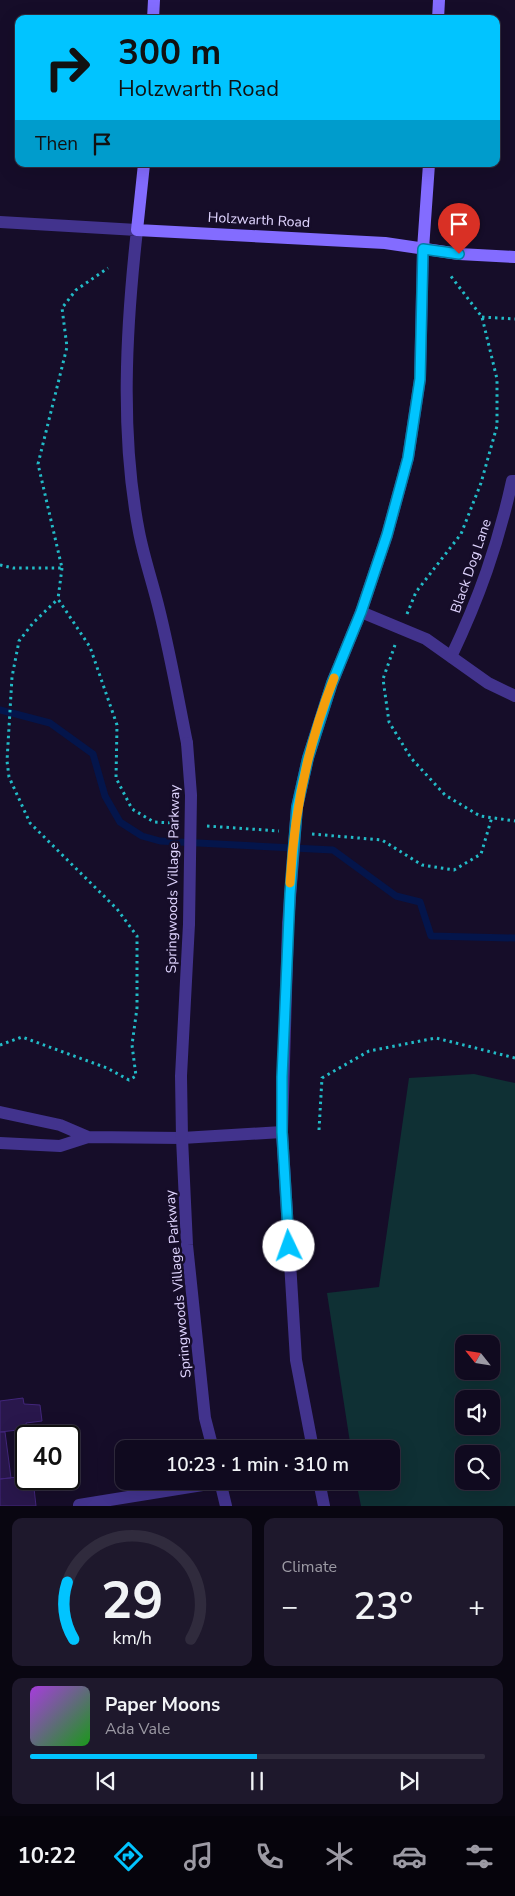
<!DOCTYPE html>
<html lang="en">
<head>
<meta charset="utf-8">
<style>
  body { margin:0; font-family:"Nunito Sans",sans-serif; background:#1e182c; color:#f1f3f6; height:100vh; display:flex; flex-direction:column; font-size:19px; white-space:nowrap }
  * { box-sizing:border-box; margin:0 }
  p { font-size:16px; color:#9c9aa4 }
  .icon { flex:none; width:28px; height:28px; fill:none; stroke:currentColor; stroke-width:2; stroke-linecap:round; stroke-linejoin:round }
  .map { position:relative; height:1506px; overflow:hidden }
  .side { display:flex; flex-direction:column; gap:12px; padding:12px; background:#090611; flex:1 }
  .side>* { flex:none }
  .hud { position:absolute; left:15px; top:15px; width:485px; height:152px; border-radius:10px; box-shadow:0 5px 20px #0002,0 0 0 1px #302b3d; background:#01c4ff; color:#111; overflow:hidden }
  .needle { width:32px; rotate:300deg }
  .buttons { position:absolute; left:455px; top:1335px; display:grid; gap:10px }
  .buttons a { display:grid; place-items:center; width:45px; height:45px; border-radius:10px; background:#100a1f; box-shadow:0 5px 20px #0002,0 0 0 1px #302b3d; font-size:25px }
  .speed { position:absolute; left:15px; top:1425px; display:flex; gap:10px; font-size:25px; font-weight:700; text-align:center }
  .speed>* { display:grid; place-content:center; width:65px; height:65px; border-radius:50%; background:#100a1f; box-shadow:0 5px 20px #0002,0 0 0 1px #302b3d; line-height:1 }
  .speed .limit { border:2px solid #111; border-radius:8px; background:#fff; color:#111 }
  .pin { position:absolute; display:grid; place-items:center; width:42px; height:42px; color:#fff; margin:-51px -21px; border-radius:50% 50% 50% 0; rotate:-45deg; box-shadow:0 0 5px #0007 }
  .pin .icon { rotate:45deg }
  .me { position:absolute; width:55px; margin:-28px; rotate:357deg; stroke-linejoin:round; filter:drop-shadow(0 0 4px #0008) }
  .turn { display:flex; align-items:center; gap:18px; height:105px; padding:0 20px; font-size:22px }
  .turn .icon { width:65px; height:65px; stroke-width:2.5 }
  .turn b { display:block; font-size:35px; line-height:42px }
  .then { display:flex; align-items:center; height:48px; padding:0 20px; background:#0003; gap:10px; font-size:19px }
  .big { font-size:38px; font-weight:600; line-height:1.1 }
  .side .card { flex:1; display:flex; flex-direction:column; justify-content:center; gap:8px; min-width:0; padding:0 18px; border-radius:10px; background:#1e182c }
  .side .dial { align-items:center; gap:0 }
  .dial svg { height:130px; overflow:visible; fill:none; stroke:#302b3d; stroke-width:7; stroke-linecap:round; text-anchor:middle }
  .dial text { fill:#f1f3f6; stroke:none }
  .song { display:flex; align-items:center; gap:15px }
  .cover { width:60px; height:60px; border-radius:8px; background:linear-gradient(135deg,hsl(280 70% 55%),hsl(120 70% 35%)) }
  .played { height:5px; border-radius:2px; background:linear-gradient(90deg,#01c4ff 50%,#302b3d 50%) }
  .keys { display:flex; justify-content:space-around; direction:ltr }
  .heat { display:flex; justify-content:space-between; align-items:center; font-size:28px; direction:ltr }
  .side .tiles { flex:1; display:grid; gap:12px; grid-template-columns:1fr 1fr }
  .card:last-child { grid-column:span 2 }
  .trip { position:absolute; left:115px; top:1440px; width:285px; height:50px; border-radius:10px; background:#100a1f; box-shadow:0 5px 20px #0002,0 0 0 1px #302b3d; font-weight:600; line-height:50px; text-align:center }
  .tab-bar { display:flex; height:80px; justify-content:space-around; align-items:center; background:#06040c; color:#9c9aa4 }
  .tab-bar .icon { width:35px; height:35px }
  .tab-bar .active { color:#01c4ff }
  .tab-bar b { font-size:22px; color:#f1f3f6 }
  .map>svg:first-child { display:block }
  .green { fill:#0f3034; fill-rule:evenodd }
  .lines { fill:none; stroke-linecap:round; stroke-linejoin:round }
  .stream { stroke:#04154b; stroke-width:7 }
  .building { fill:#29174c; stroke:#42267b }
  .path { stroke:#22bbc7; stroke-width:3; stroke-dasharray:2.5 4; stroke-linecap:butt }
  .service { stroke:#42338d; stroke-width:12 }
  .minor { stroke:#42338d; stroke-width:12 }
  .tertiary { stroke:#42338d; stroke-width:12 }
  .secondary { stroke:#836cff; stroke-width:12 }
  .tertiary-bridge { stroke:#42338d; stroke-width:12 }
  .route-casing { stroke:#017fa6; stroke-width:12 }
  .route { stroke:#01c4ff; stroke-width:9 }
  .slow { stroke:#f59e0b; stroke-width:9 }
  .labels { text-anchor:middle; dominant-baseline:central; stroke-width:5; stroke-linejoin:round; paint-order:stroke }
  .street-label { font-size:14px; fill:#e0d5ff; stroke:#160d29 }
</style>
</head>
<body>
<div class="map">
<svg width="515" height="1506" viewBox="0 0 515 1506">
  <rect width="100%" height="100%" fill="#160d29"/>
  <!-- green -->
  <path class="green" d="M474 1074 515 1083V1506H361L356 1481H391V1449H351L327 1293 379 1287 409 1078ZM464 1344H491V1371H464ZM464 1399H491V1426H464ZM464 1454H491V1481H464Z"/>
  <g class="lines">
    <!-- stream -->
    <path class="stream" d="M0 710 50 723 93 754 105 796 120 822 142 836 160 841 333 850 396 896 420 902 431 936 515 938"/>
  </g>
  <!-- building -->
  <path class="building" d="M23 1398 24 1404 40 1405 42 1421 26 1423 27 1429 0 1432V1401Z
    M0 1432H5L11 1478 0 1479Z
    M26 1476V1479H33L36 1506H0V1479Z"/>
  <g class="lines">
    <!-- path -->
    <path class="path" d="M482 317 515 319
      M0 565 13 568H62L38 464 67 347 62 308 76 290 108 268
      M62 568 58 599 90 647 117 725 116 778 132 809 154 822 174 823
      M407 614 416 592 461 534 481 483 497 426V379L482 317 450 275
      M395 645 383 679 389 722 411 758 445 795 480 816 515 821
      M207 826 279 831
      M312 834 382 840 422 865 454 870 481 854 492 817
      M0 1045 22 1037 107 1068 129 1080 136 1076 132 1045 137 1008V936L117 909 30 823 9 777 7 761 12 677 19 641 33 623 58 599
      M319 1130 322 1078 369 1051 436 1038 515 1058"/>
    <!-- service -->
    <path class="service" d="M79 1505 221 1482"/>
    <!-- minor -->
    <path class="minor" d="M361 612 426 639 488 683 515 696
      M451 657C479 598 498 545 512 481H515
      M0 1112 60 1125 88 1137
      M0 1143 60 1146 88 1137 182 1138 282 1132"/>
    <!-- tertiary -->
    <path class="tertiary" d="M0 222 137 230C126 329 120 434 139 532 144 558 153 584 159 609 170 653 178 698 187 743
      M308 758 332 683 361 612 387 535 408 458 420 379 423 249
      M189 924 181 1076 182 1138 187 1245 205 1418 213 1449
      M288 924 282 1132 296 1360 313 1449
      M220 1481 226 1506
      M319 1481 324 1506"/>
    <!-- secondary -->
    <path class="secondary" d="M153 19 154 0
      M438 19 439 0
      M144 164 137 230 385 243 459 254 515 257
      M423 249 429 164"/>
    <!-- tertiary-bridge -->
    <path class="tertiary-bridge" d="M187 743 191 795 189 924
      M288 924 297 807 308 758"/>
  </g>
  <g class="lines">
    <!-- route casing -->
    <g class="route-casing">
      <path id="route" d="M289 1246 282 1132V1077L290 894 297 807 308 758 332 683 361 612 387 535 408 458 420 379 423 249 459 254"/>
    </g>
    <!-- route -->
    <use href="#route" class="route"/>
    <!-- slow -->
    <path class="slow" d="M290 883C294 811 307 746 334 678"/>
  </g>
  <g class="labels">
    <!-- street labels -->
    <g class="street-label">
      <text transform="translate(259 220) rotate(3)">Holzwarth Road</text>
      <text transform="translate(471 566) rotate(-71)">Black Dog Lane</text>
      <text transform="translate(173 879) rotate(-89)">Springwoods Village Parkway</text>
      <text transform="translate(178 1284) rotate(-95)">Springwoods Village Parkway</text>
    </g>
  </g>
</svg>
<div class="buttons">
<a><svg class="needle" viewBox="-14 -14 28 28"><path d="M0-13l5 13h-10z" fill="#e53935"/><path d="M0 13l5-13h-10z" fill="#9c9aa4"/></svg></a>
<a><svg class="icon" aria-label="sound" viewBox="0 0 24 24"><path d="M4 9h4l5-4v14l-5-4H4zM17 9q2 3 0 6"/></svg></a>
<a><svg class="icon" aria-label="search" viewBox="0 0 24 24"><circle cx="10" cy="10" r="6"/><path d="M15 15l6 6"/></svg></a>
</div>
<div class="speed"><div class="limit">40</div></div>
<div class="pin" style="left:459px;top:254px;background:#d93025"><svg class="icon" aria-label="arrive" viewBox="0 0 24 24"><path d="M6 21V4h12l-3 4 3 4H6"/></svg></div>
<svg class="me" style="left:289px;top:1246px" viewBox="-20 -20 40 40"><circle r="19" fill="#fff"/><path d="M0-13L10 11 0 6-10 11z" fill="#01c4ff"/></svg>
<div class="trip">10:23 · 1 min · 310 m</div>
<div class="hud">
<div class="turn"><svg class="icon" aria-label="right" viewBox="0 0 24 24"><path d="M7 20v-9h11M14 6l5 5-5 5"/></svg><div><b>300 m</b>Holzwarth Road</div></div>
<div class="then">Then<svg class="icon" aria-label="arrive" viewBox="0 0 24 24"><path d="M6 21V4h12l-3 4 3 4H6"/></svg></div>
</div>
</div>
<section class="side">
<div class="tiles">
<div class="card dial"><svg viewBox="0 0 100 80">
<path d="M14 69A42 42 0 1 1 86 69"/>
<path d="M14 69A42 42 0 0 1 10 34" stroke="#01c4ff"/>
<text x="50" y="56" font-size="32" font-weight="700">29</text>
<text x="50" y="72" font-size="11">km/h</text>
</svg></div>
<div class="card"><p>Climate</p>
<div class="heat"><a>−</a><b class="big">23°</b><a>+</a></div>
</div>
<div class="card">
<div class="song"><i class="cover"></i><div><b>Paper Moons</b><p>Ada Vale</p></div></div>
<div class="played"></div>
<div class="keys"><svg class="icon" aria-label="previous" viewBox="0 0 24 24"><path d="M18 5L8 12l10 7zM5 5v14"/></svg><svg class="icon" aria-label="pause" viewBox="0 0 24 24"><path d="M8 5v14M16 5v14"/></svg><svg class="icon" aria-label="next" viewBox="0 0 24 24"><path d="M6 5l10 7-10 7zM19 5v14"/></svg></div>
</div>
</div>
</section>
<nav class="tab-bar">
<b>10:22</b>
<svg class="icon active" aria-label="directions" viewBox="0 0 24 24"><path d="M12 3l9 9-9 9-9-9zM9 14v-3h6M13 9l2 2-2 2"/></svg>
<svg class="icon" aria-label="music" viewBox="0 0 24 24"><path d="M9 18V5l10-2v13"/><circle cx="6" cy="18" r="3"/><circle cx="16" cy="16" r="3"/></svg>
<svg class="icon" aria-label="phone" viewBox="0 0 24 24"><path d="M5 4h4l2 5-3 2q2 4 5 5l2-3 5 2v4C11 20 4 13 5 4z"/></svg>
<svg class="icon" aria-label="climate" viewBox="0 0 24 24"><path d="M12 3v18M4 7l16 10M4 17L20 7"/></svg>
<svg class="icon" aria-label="car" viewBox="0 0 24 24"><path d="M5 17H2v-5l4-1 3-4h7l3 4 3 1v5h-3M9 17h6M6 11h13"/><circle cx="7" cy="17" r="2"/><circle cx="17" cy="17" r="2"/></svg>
<svg class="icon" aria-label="filters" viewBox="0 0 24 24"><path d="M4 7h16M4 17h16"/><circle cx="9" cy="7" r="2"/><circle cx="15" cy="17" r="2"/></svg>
</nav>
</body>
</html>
